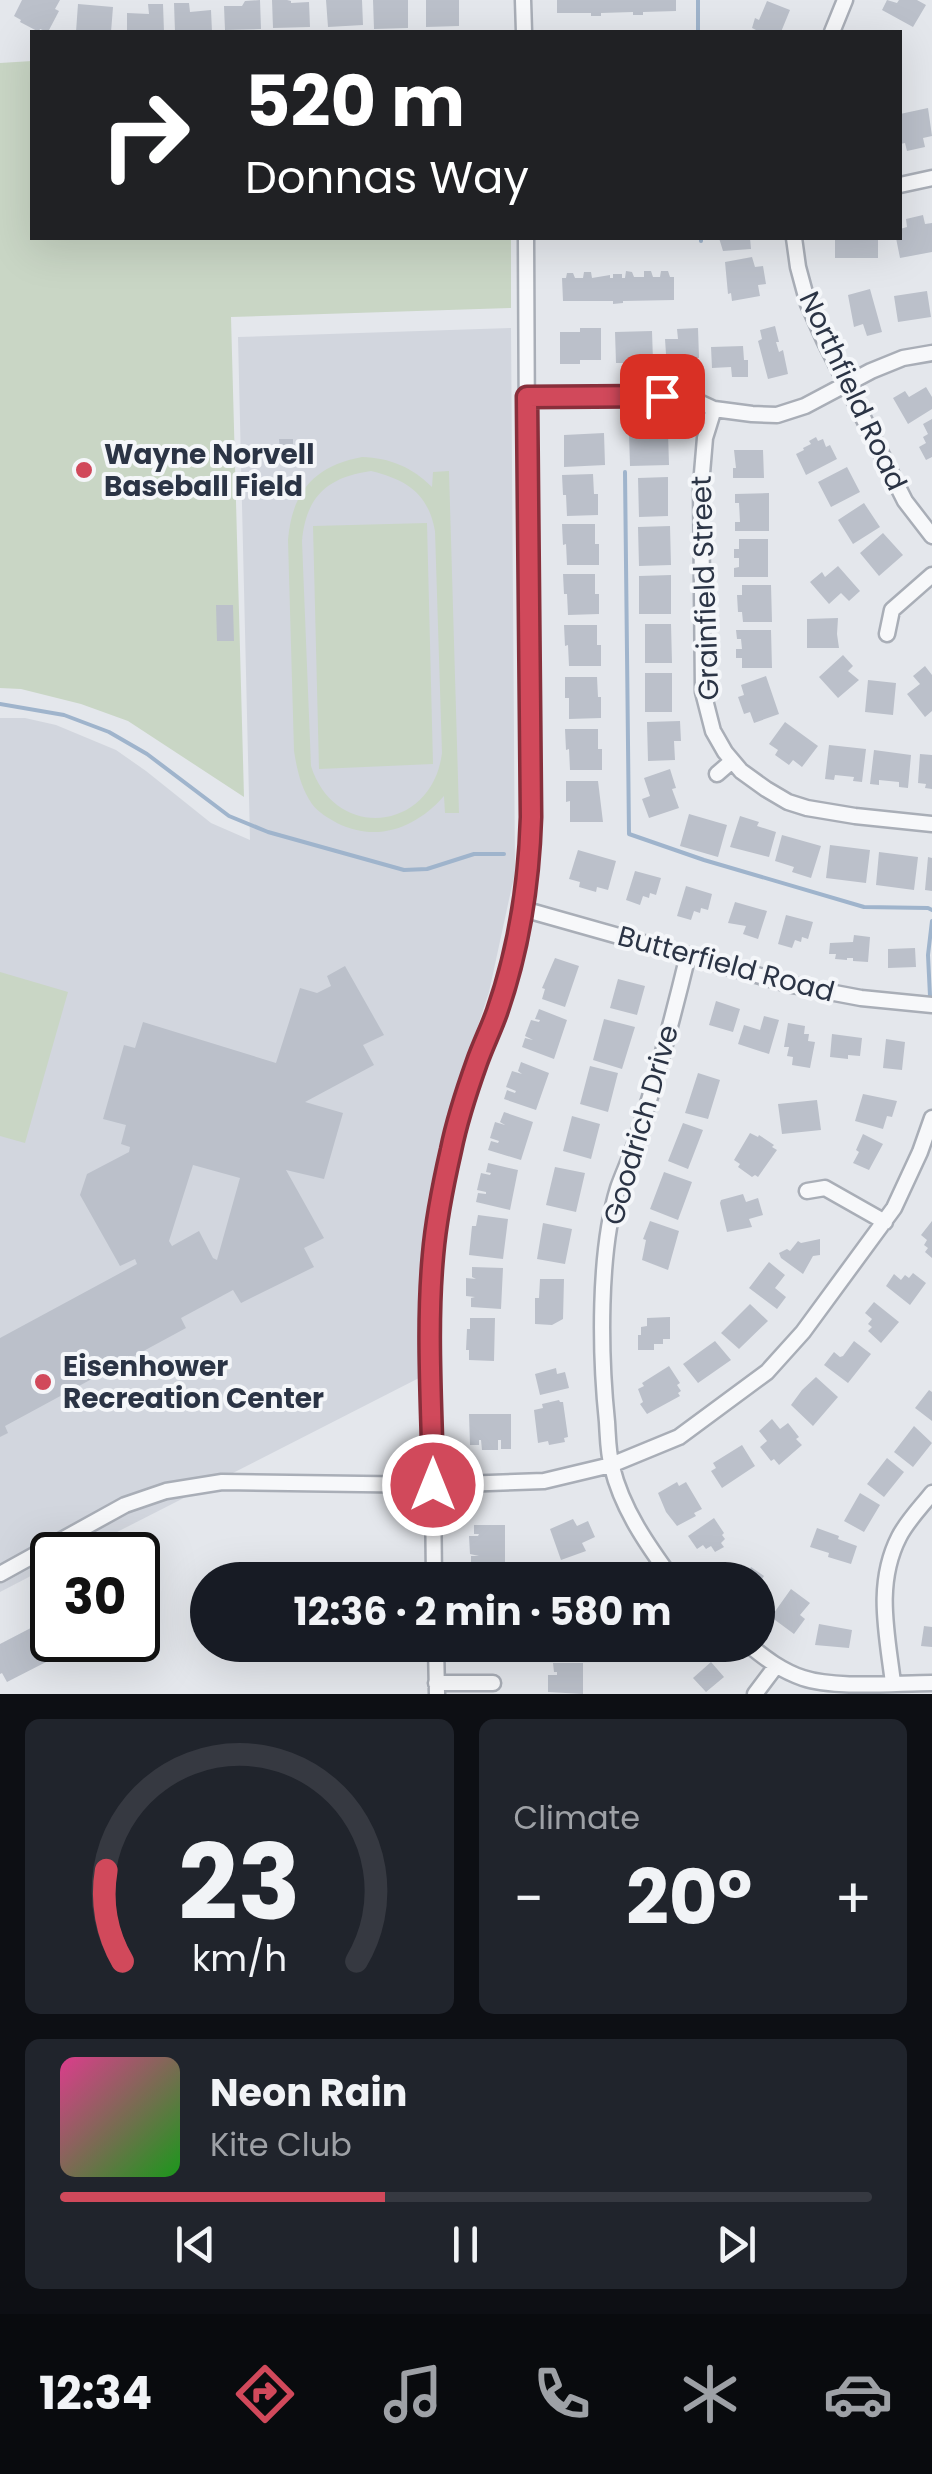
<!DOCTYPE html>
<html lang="en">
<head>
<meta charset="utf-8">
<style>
  body { margin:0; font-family:Poppins,sans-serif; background:#20242c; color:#f1f3f6; height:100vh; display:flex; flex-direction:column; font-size:38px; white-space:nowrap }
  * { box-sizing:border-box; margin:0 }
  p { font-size:32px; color:#9ea1a6 }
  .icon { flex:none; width:55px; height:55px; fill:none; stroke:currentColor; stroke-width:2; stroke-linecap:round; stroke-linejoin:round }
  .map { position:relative; height:1694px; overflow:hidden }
  .sheet { display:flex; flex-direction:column; gap:25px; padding:25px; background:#0d0f14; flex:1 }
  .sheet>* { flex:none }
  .banner { position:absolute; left:30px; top:30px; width:872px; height:210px; border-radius:0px; box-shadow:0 10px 40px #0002; background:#202124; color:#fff; overflow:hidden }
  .speed { position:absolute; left:30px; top:1532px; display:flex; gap:20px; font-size:50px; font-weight:700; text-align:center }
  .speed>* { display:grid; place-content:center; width:130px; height:130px; border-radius:50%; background:#171b24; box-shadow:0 10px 40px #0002; line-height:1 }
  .speed .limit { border:5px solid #111; border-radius:15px; background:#fff; color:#111 }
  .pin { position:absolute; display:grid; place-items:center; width:85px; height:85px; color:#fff; margin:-42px; border-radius:20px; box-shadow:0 5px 15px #0006 }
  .me { position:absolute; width:110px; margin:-55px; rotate:0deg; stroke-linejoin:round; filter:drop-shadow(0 0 8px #0008) }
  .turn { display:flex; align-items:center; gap:35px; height:210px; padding:0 50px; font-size:45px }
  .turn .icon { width:130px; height:130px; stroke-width:2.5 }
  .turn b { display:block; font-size:70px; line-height:85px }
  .big { font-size:75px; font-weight:700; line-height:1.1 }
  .sheet .tile { flex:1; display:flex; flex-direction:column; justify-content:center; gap:15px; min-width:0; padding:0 35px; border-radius:15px; background:#20242c }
  .sheet .dial { align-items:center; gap:0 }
  .dial svg { height:260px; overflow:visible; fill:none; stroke:#363941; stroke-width:7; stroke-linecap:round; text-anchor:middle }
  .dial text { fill:#f1f3f6; stroke:none }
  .song { display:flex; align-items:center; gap:30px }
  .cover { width:120px; height:120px; border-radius:15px; background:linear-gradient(135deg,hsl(330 70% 55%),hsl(120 70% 35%)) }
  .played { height:10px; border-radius:5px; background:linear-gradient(90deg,#d1495b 40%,#363941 40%) }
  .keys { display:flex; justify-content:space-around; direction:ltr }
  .heat { display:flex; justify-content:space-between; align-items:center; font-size:55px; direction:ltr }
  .sheet .tiles { flex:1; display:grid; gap:25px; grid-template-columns:1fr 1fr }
  .tile:last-child { grid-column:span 2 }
  .trip { position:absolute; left:190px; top:1562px; width:585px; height:100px; border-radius:50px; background:#171b24; box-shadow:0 10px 40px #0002; font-weight:700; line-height:100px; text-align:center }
  .tab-bar { display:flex; height:160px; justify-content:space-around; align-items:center; background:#090b0e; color:#9ea1a6 }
  .tab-bar .icon { width:70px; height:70px }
  .tab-bar .active { color:#d1495b }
  .tab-bar b { font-size:45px; color:#f1f3f6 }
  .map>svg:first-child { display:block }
  .built { fill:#d2d6de }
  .green { fill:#c9d6c5; fill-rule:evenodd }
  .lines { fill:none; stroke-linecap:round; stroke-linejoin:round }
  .stream { stroke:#9fb4cc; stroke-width:4 }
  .building { fill:#bbc0ca; fill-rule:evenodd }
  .street-casing { stroke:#a9aeb7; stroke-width:19 }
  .street { stroke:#f7f8fa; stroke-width:14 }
  .route-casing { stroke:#882f3b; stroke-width:25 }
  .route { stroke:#d1495b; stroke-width:18 }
  .poi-dot { fill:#d1495b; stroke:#f4f6f9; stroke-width:4 }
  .labels { text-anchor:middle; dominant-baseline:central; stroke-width:8; stroke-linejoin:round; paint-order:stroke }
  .street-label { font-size:28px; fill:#2b3445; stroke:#f4f6f9 }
  .poi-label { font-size:28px; font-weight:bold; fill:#2b3445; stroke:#f4f6f9; text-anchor:start }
</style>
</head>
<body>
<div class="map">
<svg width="932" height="1694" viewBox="0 0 932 1694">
  <rect width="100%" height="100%" fill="#e4e7ec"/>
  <!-- built -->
  <path class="built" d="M511 328 515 872 489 992 443 1133 428 1198 418 1297 419 1378 72 1555H52V1565L0 1592V718H25L56 725 116 750 146 771 211 823 250 840 238 337Z"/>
  <!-- green -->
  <path class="green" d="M32 61V238H511V308L231 317 244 797 128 721 81 704 21 689 0 688V63Z
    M362 457C390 458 412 467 432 487L433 472 449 471 459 813H445L444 796C416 828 377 843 337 823 328 818 318 812 312 804 301 788 297 770 294 751L288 540C292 492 314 466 362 457ZM371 471C407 480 428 493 435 531L442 753C432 832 335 842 311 766L302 541C306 496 328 477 371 471Z
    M427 523 433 764 319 769 313 526Z
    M0 972 68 992 25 1143 0 1136Z"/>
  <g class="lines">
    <!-- stream -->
    <path class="stream" d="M698 0V32
      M701 238V241
      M625 472 629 834 704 860 864 907 928 908 932 910
      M0 704 64 715 109 732 147 754 229 816 268 832 404 870 427 869 474 854H504
      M930 996 928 955 932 921"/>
  </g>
  <!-- building -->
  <path class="building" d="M22 0H60L55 9 59 11 48 32 40 29 39 32 20 22 21 20 14 16Z
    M260 0 261 29 225 30 224 6H242L245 1Z
    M272 0H287L291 1V3L309 2 310 27 273 28Z
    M326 0H362L363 25 328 27Z
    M373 0H408V28L374 29Z
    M426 0H459V26L426 27Z
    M557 0H676V11L643 12V15H633V12L601 13V16H591V13H557Z
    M887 0 897 3 899 0H917L926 5 913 27 882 10Z
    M767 1 790 10 781 32H754L756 30 752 28 755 18 759 20Z
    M174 3H189L190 12 211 10 212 32H175Z
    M78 4 113 7 111 32H76Z
    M148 4H163L164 32H127V13L149 14Z
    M928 108 932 136 923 138 925 147 907 151 905 143 900 144V114Z
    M923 215 925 224 932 223V252L900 258 896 238H900V229L907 227 906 219Z
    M719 238H750L751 249 723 251Z
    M835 238H878V258H835Z
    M752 257 755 267 763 266 766 284 758 285 760 296 732 301 731 293 728 294 725 262Z
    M626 271 632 272 634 277H644V271H651L653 277H660L661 271H668L670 277H674V300L623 301V303L613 304V301H563L562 278H566L567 273H573L575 278H583L584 272H591L592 278 610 275V278H613V274H622V278H625Z
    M870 289 882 332 867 336 863 324 854 327 848 295Z
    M927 291 931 317 898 322 894 296Z
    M775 326 779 342H776L779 352 783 350 788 374 768 379 758 341 762 339 760 330Z
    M580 328H601V360H580V364H560V332H580Z
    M698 328 699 358 686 359V355L666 354 665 339H678L677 329Z
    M652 331 653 361H643V363H616L615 332Z
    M743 346 744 360H748V377H732L731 367 712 368 711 347Z
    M926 387 932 397V409L908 424 893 398 905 391 909 397Z
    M932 419V457L926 460 919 447 926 443 923 437 928 434 923 424Z
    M604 433 605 465 564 467V435Z
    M629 433H668L669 465 630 466Z
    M816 437 818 441 823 439 826 447 830 445 837 459 806 475 796 454 804 450 803 448 811 444 809 441Z
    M279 439H293V449H280Z
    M734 450H763L764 478H733V468H736Z
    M847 467 860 492 831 507 818 482Z
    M593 474 594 494H598V515L567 516 566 495H563L562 475Z
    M668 477V516L639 517 638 478Z
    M769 493V531H735V522H740L739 503H735V494Z
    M864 503 880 527 853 544 838 520Z
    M562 524H595V544H599V565H567L566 544 563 545Z
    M670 526 671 565 639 566 638 527Z
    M883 533 903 555 879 576 860 553Z
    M739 539H768V577H734V568L739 567V558H734V549H739Z
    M838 566 860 591 849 601 841 593 829 604 810 582 822 572 825 577Z
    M563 574H595V594H599V614L568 615 567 594H564Z
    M671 575V614H639V576Z
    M742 585H771L772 622H743L742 612H738L737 595H742Z
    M216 605H233L234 641H217Z
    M838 618 837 634 839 648H807V619Z
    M645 624H671L672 663H645Z
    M564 625H597V645H601V666H569L568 645 565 646Z
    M736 630H771L772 668H742V658H736V649H742L741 639H737Z
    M843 655 853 666 848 671 859 680 838 698 819 677Z
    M925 666 932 675V711L925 717 907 694 920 684 913 676Z
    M645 673H672V712H645Z
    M766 676 779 714 754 723 750 712 744 714 738 697 744 695 741 685Z
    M565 677H597L598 697H601V718L569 719V698H565Z
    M868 680 896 683 893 715 865 712Z
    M680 721 681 741H674L675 760 648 761 647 722Z
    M785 722 818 746 802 767 793 760 789 765 775 755 778 750 769 744Z
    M565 729H598V749H602V770H570L569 749 566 750Z
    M829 745 866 749 862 782 853 781 854 777 835 775 834 780 825 779Z
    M874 750 911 755 908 788 899 787V782L879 780V785L870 784Z
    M920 754 932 755V789L925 788 926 784 918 783Z
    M670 769 676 788 672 789 679 808 649 818 642 799 650 796 644 778Z
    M566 781H598L603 822H570V801L566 802Z
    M689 814 727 825 718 857 680 846Z
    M740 816 759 822 757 826 776 832 769 857 730 847Z
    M782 835 821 846 811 878 792 872 794 867 775 861Z
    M830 845 870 850 866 883 826 878Z
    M578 850 616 861 608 890 597 887 596 892 579 887 580 882 569 879Z
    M879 852 918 857 914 890 876 885Z
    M928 857 932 858V891L925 890Z
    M635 871 661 878 656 895 650 893 649 898 643 896 640 905 626 900Z
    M686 886 712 894 708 910 701 908 700 913 694 911 691 920 677 916Z
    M735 902 767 911 758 939 743 934 746 926 728 923Z
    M786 915 813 922 808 939 802 937 801 942 795 940 792 948 778 944Z
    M854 935 870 937 868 962 853 961V958H847V960L835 959 836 954H829L830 943 853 942Z
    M915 948 916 967 888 968V949Z
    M555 958 579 966 565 1007 542 999 545 989 542 988Z
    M345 966 384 1035 363 1045 374 1065 305 1102 343 1113 324 1179 286 1170 324 1238 304 1248 314 1267 241 1303 233 1290 181 1318 186 1328 5 1426 8 1433 0 1437V1338L137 1264 135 1259 120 1266 80 1195 87 1174 129 1152 130 1147 121 1144 126 1125 103 1119 124 1045 135 1048 143 1022 276 1063 300 988 317 993 331 986 327 976ZM193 1165 240 1178 217 1260 213 1258 199 1231 172 1246 169 1241Z
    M618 979 645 986 637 1015 610 1008Z
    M716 1001 740 1009 733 1032 709 1025Z
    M539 1009 567 1020 554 1059 522 1047 525 1038 533 1040 525 1036 531 1020 539 1022 540 1020 535 1019Z
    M764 1016 779 1020 769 1054 738 1044 744 1025 760 1030Z
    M604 1019 635 1027 622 1069 593 1060Z
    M788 1023 805 1026 804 1034H809L808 1041 815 1042 810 1068 792 1065 793 1057 787 1056 789 1047H784Z
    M832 1034 862 1038 860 1056 848 1055V1059L830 1057Z
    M886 1039 905 1042 902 1070 883 1068Z
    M521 1062 549 1073 536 1110 504 1099 507 1090 515 1093 516 1091 506 1087 512 1071 522 1074 518 1071Z
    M590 1066 618 1073 608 1112 580 1104Z
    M698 1073 720 1080 708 1119 685 1113Z
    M863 1094 897 1101 892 1117 887 1116 883 1129 855 1121Z
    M817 1100 821 1130 782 1134 778 1104Z
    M504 1112 533 1122 521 1160 488 1150 491 1141 498 1143 499 1141 490 1138 495 1122 505 1125 500 1122Z
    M572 1116 600 1124 591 1159 563 1151Z
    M683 1123 703 1130 688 1169 668 1161Z
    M750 1133 758 1137 759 1135 774 1145 772 1147 777 1150 758 1177 755 1175 752 1177 738 1167 740 1164 734 1160Z
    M863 1134 883 1144 869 1170 853 1163 859 1152 856 1150Z
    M488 1163 518 1170 510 1210 476 1202 478 1193 486 1194V1192L477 1190 481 1173 490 1175 491 1173 486 1172Z
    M555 1167 585 1173 576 1212 546 1205Z
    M664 1172 692 1182 678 1220 650 1209Z
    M743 1194 746 1202 758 1198 763 1215 749 1219 752 1227 727 1232 720 1203 721 1200Z
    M478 1215 508 1219 503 1259 469 1255 472 1226H476Z
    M650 1221 679 1231 668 1270 642 1260 646 1240 643 1239Z
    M932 1221V1258L925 1252 928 1248 924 1245 927 1240 921 1235Z
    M543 1223 572 1229 565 1264 537 1259Z
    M820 1239V1255L813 1256 803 1274 781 1258 779 1253 787 1249 790 1251 798 1241 801 1243Z
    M769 1262 785 1275 775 1288 786 1297 777 1309 749 1288Z
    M472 1267 503 1268 501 1309 471 1307V1298L475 1297 466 1296V1278L476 1279 472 1277Z
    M913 1273 926 1283 910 1305 886 1286 894 1274 901 1280 905 1275 909 1278Z
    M540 1279H564L563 1319 552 1325 535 1324V1298H539Z
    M874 1302 899 1322 881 1343 868 1331 872 1327 868 1324 872 1319 865 1313Z
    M750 1304 768 1321 739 1349 721 1333Z
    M670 1317V1339H663V1344H654V1350H638V1335H641V1327L647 1326V1318Z
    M470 1318H495L494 1361 469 1360V1350H466L467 1329H470Z
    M715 1341 731 1360 698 1383 683 1364Z
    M854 1341 871 1354 848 1383 824 1365 834 1352 840 1357 843 1356Z
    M669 1366 680 1383 677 1385 681 1391 678 1393 680 1396 647 1414 640 1404 643 1402 638 1389 644 1386 642 1383Z
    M556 1368 557 1374 565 1372 569 1388 540 1395 535 1374Z
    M816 1377 838 1397 813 1426 791 1405 802 1390Z
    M929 1390 932 1392V1421L915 1408Z
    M559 1400 560 1402H563L568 1437 564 1438 565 1442 549 1445 548 1441 538 1443 534 1410 543 1408 542 1404Z
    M469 1414H511V1449H501V1440H498V1450H482L481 1440H479V1445H470Z
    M772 1419 780 1429 788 1423 799 1437 796 1439 802 1445 779 1465 774 1459 771 1461 760 1447 767 1441 759 1431Z
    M914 1426 932 1443 913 1467 894 1452Z
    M742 1445 755 1466 722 1488 711 1471 716 1468 713 1463Z
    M887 1458 904 1472 884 1497 867 1484Z
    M677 1482 679 1486 686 1482 702 1509 694 1513 696 1516 677 1526 666 1512 658 1493Z
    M860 1493 880 1505 864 1532 844 1521Z
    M714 1518 724 1533 722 1535 725 1539 721 1543 724 1547 715 1552 711 1546 706 1549 703 1545 697 1549 688 1536Z
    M573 1519 577 1526 588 1521 595 1537 582 1543 586 1551 561 1560 550 1529Z
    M474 1525H505V1566H471V1556H479L470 1554 469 1536H478L479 1534H474Z
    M817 1528 839 1536 838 1539 857 1546 851 1564 828 1557 829 1553 810 1547Z
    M602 1563 606 1569 610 1565 621 1580H587L584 1576Z
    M751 1567 764 1576 762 1579 766 1583 763 1587 768 1591 758 1605V1580H743Z
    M791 1589 810 1603 800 1615 805 1619 794 1634 771 1617Z
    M52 1617V1640H89L7 1682 2 1673 0 1674V1644Z
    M819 1624 852 1630 849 1648 815 1645Z
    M924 1626 932 1627V1647L921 1646Z
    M711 1662 724 1677 706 1692 693 1678Z
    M553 1663H583V1694L548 1692V1675H557V1672H554Z"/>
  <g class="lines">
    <!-- street casing -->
    <g class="street-casing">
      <path id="street" d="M523 0 524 32
        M832 32 845 0
        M900 185 932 178
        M794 238 798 267 808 304 824 340 905 501 932 536
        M527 397H669L699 402 714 409 752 414 777 415 805 406 871 371 903 358 932 353
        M714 409 705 438 701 485 703 692 713 731 725 752 741 771 766 789 788 802 807 808 855 816 932 824
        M887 634 892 610 932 575
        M717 774 732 761
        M523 909 792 985 861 998 932 1005
        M807 1191 825 1188 885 1222
        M0 1574 125 1505 166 1491 222 1482 433 1485 544 1481 611 1465 679 1437 767 1372 803 1332 894 1208 920 1152 932 1118
        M434 1580 431 1311 436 1229 446 1174 459 1119 478 1059 496 1016 511 965 521 923 529 856 526 238
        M673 1580C648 1546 622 1509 612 1467 608 1453 608 1437 607 1422 600 1355 598 1253 618 1188 624 1171 632 1155 637 1138 657 1078 673 1017 688 955
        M436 1645 437 1694
        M749 1645C766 1659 782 1671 803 1678 836 1689 896 1683 932 1683
        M436 1683H493
        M893 1683C887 1633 875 1584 899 1537 907 1521 921 1507 932 1493
        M755 1694 776 1666"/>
    </g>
    <!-- street -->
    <use href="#street" class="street"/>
  </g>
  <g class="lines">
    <!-- route casing -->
    <g class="route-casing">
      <path id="route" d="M433 1485C432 1409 426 1331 433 1255 436 1220 443 1185 451 1150 457 1120 467 1090 477 1062 483 1045 491 1029 497 1012 519 949 529 884 531 817L527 397 662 396"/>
    </g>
    <!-- route -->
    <use href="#route" class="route"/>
  </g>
  <!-- markers -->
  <g class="poi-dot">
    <circle cx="84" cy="470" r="10"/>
    <circle cx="43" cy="1382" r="10"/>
  </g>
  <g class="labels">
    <!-- street labels -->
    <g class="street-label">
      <text transform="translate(853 391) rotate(65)">Northfield Road</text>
      <text transform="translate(705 588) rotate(-92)">Grainfield Street</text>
      <text transform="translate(726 964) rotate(15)">Butterfield Road</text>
      <text transform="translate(641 1125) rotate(-74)">Goodrich Drive</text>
    </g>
    <!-- poi labels -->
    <g class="poi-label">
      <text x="104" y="454">Wayne Norvell<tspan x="104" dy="32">Baseball Field</tspan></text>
      <text x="63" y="1366">Eisenhower<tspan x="63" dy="32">Recreation Center</tspan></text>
    </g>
  </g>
</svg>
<div class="speed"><div class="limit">30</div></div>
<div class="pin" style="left:662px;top:396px;background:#d93025"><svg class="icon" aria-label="arrive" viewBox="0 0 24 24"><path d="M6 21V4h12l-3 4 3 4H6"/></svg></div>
<svg class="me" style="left:433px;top:1485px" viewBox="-20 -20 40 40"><circle r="17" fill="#d1495b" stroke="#fff" stroke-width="3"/><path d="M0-11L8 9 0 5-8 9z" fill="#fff"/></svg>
<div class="trip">12:36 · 2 min · 580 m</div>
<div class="banner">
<div class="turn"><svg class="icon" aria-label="right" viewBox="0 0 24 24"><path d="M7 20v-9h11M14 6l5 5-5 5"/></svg><div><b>520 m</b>Donnas Way</div></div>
</div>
</div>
<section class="sheet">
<div class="tiles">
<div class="tile dial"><svg viewBox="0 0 100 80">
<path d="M14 69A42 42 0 1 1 86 69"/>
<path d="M14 69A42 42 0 0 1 9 41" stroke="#d1495b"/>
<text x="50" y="56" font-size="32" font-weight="700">23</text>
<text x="50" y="72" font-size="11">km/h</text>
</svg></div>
<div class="tile"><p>Climate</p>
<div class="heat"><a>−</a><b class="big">20°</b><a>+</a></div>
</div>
<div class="tile">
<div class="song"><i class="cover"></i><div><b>Neon Rain</b><p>Kite Club</p></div></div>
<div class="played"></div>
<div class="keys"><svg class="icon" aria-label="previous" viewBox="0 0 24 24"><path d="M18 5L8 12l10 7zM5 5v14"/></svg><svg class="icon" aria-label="pause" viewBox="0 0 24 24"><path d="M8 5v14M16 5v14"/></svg><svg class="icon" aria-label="next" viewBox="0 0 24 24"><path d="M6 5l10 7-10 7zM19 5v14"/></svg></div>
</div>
</div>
</section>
<nav class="tab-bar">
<b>12:34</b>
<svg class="icon active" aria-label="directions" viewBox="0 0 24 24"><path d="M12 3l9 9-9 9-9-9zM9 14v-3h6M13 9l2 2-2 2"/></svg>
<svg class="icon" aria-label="music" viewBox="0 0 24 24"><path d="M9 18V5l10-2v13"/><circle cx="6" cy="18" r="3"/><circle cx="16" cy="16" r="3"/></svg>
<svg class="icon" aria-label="phone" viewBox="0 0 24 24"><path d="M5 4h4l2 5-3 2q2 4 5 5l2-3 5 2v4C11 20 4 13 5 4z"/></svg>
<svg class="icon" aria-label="climate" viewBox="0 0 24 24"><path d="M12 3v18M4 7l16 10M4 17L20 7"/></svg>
<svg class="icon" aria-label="car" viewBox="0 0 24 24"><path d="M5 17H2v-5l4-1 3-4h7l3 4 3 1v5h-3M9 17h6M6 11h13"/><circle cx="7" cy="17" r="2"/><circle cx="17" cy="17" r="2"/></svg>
</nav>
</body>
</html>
